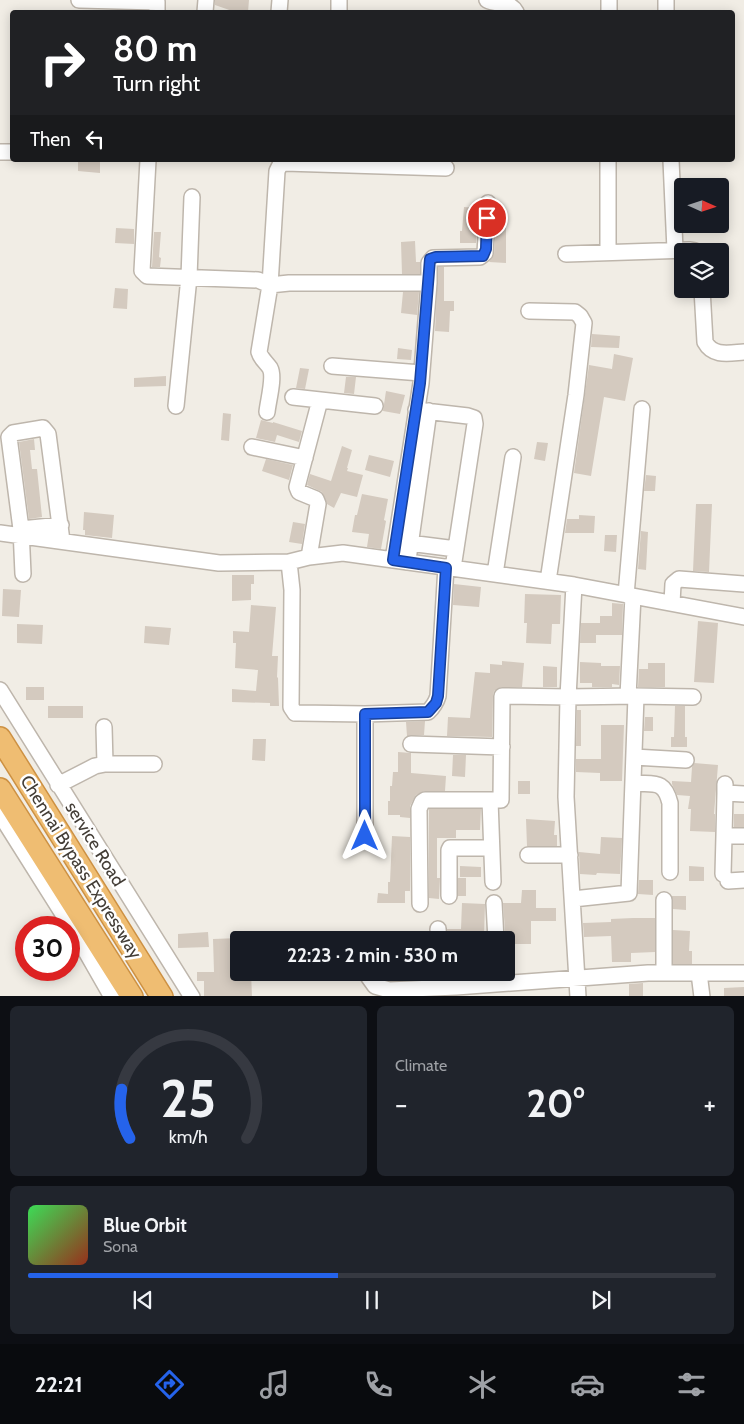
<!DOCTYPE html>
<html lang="en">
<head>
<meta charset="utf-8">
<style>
  body { margin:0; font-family:Cabin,sans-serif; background:#20242c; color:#f1f3f6; height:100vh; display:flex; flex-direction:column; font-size:19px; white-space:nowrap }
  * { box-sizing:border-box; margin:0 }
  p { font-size:16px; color:#9ea1a6 }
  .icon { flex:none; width:28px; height:28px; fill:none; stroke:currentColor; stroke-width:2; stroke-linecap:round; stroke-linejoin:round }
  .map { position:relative; height:996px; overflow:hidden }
  .drawer { display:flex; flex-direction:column; gap:10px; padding:10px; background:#0d0f14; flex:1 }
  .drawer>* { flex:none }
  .banner { position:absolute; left:10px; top:10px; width:725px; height:152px; border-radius:5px; box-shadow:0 2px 12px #0003; background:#202124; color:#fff; overflow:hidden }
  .needle { width:32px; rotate:93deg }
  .buttons { position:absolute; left:674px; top:178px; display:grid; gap:10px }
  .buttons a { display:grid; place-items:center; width:55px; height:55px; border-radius:5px; background:#171b24; box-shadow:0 2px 12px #0003; font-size:25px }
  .speed { position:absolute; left:15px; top:916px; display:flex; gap:10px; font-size:25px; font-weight:700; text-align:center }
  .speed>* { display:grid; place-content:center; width:65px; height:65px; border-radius:50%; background:#171b24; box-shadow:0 2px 12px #0003; line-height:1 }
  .speed .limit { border:8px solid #d22; background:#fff; color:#111 }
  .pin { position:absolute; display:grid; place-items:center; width:42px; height:42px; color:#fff; margin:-21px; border:2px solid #fff; border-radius:50%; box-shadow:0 1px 5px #0007 }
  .me { position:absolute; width:55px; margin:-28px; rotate:0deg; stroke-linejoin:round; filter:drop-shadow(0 0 4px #0008) }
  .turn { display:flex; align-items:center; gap:18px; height:105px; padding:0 20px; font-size:22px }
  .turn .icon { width:65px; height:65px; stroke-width:2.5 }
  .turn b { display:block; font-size:35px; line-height:42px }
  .then { display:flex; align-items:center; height:48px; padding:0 20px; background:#0003; gap:10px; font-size:19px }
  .big { font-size:38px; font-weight:800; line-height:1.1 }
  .drawer .card { flex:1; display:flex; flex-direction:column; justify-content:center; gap:8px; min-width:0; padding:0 18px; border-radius:8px; background:#20242c }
  .drawer .dial { align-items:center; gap:0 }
  .dial svg { height:130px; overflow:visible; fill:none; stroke:#363941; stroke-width:7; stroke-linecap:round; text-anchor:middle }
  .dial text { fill:#f1f3f6; stroke:none }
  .song { display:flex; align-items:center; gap:15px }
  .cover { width:60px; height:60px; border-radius:8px; background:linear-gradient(135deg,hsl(130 70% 55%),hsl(10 70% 35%)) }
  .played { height:5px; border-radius:2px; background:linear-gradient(90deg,#2563eb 45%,#363941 45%) }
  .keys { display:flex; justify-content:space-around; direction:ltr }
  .heat { display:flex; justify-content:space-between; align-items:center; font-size:28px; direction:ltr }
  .drawer .tiles { flex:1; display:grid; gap:10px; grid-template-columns:1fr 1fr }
  .card:last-child { grid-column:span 2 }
  .trip { position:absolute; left:230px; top:931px; width:285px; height:50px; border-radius:5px; background:#171b24; box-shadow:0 2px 12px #0003; font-weight:800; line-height:50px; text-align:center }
  .dock { display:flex; height:80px; justify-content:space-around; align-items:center; background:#090b0e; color:#9ea1a6 }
  .dock .icon { width:35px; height:35px }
  .dock .current { color:#2563eb }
  .dock b { font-size:22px; color:#f1f3f6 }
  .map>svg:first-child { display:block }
  .building { fill:#d4cabf }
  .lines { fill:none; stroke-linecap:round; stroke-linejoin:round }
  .minor-casing { stroke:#beb6ac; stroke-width:18 }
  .highway-casing { stroke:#cd9143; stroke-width:24 }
  .minor { stroke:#fff; stroke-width:15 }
  .highway { stroke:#efbd72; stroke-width:21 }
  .route-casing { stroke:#184099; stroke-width:12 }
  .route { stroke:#2563eb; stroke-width:9 }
  .labels { text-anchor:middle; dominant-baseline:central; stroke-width:5; stroke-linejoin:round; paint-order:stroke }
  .street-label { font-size:18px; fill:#433d36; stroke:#fff }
</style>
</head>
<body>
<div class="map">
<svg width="744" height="997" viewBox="0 0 744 997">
  <rect width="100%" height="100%" fill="#f1ede5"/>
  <!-- building -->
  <path class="building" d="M215 0H249L248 12H235L215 5Z
    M78 160H100V173L78 171Z
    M464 207 478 208 476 243H460V231H462Z
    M496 227 506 228V263L489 262 494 254Z
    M116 228 134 229V244L115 243Z
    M154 232H161L159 257 161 258 160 267H152Z
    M415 241 416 262H420V274H402L401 242Z
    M438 267H444V301H454V311H450L449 332 435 331Z
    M115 288 128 289 127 309 113 308Z
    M403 292H419L417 315 401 313Z
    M592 334 620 336 619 348 591 347Z
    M398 348 412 350 411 360 397 359Z
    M614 354 633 358 625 401 604 397 591 476 574 473 589 365 612 369Z
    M300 368 309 369 305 389 296 388Z
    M166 376V386L134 387V378Z
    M346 377H356L354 394 344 393Z
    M386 391 405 395 400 414 383 411Z
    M223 413 231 414 229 441 221 440Z
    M261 420 273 423V422L302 431 299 442 277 435 275 442 256 438Z
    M34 439 35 450H30L32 469H37L42 517 29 519 19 442Z
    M537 442 548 443 545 461 534 459Z
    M342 446 352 450 347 468H348L347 471 363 475 357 497 341 493 334 508 327 504 322 492 307 485 310 474 331 481Z
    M369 455 394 461 390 477 365 470Z
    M266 459 293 465 289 480 262 471Z
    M646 475 656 476 655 491H644Z
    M362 494 388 499 384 520 386 521 381 549 367 547 369 534 352 532 355 515H357Z
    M696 504H712L709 572 693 571Z
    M84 512 114 515 112 538 85 535V530H83Z
    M579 515 595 516 594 533H565L567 519H579Z
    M293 522 305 524 302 544 289 542Z
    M641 531 648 532 646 570 638 569Z
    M605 535H617L616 552 604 551Z
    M232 575H254V584H251V600L232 601Z
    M454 584 481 587 479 607 453 605Z
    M3 589 21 590 19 617 2 616Z
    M525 594 561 595 560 624H552L551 644 526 643 527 623H524Z
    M612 603 623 604 622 635H596V643H580L581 623H600V616H612Z
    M251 605 276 607 272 656H278L277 677 278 678 279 706H270V703L232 702V689L256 691 258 670 235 668 236 643H233V631L249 632Z
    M698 621 718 623 714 683 694 682Z
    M17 624 43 625 42 644 17 643Z
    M145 626 171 628 169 645 144 643Z
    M502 661 524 663 522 687H502L494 691 493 696 492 737 447 736 448 717 470 718 475 672 490 673V664L502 665Z
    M580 662 601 663V666H620L619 685 612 684V687H592V683H580Z
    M648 663H665V687H638L639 669H648Z
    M543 666 557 667V687H543Z
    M26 687H44V700H26Z
    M48 706H83V718H48Z
    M675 706H685V737H687V747H671V737H674Z
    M577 710H581V746H576Z
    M645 717H653V731H644Z
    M425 721 424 735 407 736 406 722Z
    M601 725H624L622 781H600V773L576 772V759H601Z
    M253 739H266L265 761 252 760Z
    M398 752 411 753V773L446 776 445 791H425L416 795 410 806V818L400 817V815H388V801H390V786H392L393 772H398Z
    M453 755H466L465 777 452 776Z
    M694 763 718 765 714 814H715V832L690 831 691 809H688L690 796 677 795 672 784V781L691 782 692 767Z
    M518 781H530V794H518Z
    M429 809H481L480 830H456V838H437V878H440L439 899 429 898Z
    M734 814H744V827H734Z
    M526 819 555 821 554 835H557V846H527Z
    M392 836 410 837V891H405V903H377L378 893 388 894V882H390Z
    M601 837 622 838 620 874 597 873 596 875 580 874 579 852 600 854Z
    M460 866 481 867V877H460Z
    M689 866 704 867V881H689Z
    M458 878H466V896H458Z
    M639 880H653V895L638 894Z
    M522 890H536V908H556V921H531V944H506L503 903H521Z
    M672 896H686V910L673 909Z
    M462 903 485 904 484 936 464 935V940H448L447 929H461Z
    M633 918H655V952L631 953V962H612L611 936 584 937 583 923 611 922V919Z
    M673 930 690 931 689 951H692V964H673Z
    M208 932 209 947 178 948V934Z
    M407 932H425V940H407Z
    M239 938V972H251L252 997H204V981H197V972H214L213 939Z
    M643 983V997H629V984Z
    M744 987V997H724V988Z"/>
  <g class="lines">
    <!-- minor casing -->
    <g class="minor-casing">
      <path id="minor" d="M79 0 157 2V12
        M487 0C497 5 510 1 516 12
        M205 12 206 0
        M279 12 280 0
        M339 12V0
        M609 12V0
        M666 12V0
        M0 152H12
        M148 160 142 271 147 276 258 280 270 285 289 283H429L421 383 393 560
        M671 160 675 250
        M608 253V160
        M566 254 689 250 695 251
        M429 283V263L433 258 480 257 485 253 488 203
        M702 289 705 342C713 357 729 353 744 352
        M529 311 575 312 580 316 584 323 576 395 548 581
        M332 366 421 373
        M293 397 375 406
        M176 406 189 277 192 197
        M416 410 468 416 474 418 475 424 453 568
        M267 412C268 401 275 377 270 368 266 362 261 359 259 352L270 285 277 171 280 165 285 163 446 168
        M252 447 305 458
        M21 529 61 525
        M0 533 219 563 289 562 309 557 343 553 574 585 744 617
        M409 543 456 549
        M309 557 318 504 316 499 299 492 297 487 320 400
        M289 562 292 590 291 707 295 713H299L365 714 428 712C433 707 436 703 438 696L446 567
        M406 562 409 553 429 411
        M23 574 21 529 9 437 13 433 43 428 48 434 62 541
        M495 574 513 457
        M574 585 568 697 566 797 578 997
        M626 595 642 409
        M672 603 673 584 679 579 744 584
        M0 690 192 997
        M628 696 633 596
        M636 696 693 697
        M365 714V836
        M104 727 105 764
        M411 744 502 747
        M634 757 686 760
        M633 783C654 785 664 779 670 803V872
        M725 784V793L744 794
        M58 785 95 766 105 764H154
        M725 793 724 836H744
        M490 800 493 882
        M0 814 80 941 112 997
        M528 855H570
        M723 874 724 836
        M728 881 744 880
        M449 896V850L450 848H491
        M494 903 496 940
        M420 904 419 809 422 802 425 800H501L502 696 568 697 636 696 629 893 573 899
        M438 929 439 940
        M365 972 375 986 389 990 456 987 648 973H744
        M440 972 441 988
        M664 973V900
        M699 973 702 997"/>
    </g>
    <!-- highway casing -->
    <g class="highway-casing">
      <path id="highway" d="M0 738 162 997
        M0 789 132 997"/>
    </g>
    <!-- minor -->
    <use href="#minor" class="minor"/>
    <!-- highway -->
    <use href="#highway" class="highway"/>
  </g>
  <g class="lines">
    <!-- route casing -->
    <g class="route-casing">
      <path id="route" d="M365 836V714L428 712 436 703 438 696 446 568 393 560 420 383 430 259 436 257 483 256 486 249 487 218"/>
    </g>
    <!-- route -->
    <use href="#route" class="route"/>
  </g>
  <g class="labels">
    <!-- street labels -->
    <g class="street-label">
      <text transform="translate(95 844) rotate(58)">service Road</text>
      <text transform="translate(81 867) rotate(58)">Chennai Bypass Expressway</text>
    </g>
  </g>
</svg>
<div class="buttons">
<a><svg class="needle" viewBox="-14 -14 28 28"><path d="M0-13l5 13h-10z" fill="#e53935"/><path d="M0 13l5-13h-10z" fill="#9ea1a6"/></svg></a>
<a><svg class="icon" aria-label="layers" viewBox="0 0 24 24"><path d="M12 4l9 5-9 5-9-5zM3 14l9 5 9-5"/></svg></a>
</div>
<div class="speed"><div class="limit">30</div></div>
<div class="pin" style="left:487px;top:218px;background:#d93025"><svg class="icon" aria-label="arrive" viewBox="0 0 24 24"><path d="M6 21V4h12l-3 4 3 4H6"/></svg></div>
<svg class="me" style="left:365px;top:836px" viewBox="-20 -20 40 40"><path d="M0-17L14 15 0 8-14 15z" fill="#2563eb" stroke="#fff" stroke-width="4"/></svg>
<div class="trip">22:23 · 2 min · 530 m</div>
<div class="banner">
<div class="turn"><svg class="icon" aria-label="right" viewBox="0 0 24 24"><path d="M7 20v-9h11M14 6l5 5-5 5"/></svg><div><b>80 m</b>Turn right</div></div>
<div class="then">Then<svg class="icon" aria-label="left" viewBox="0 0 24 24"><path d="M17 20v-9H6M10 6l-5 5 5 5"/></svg></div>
</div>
</div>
<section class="drawer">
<div class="tiles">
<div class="card dial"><svg viewBox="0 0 100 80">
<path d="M14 69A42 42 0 1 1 86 69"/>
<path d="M14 69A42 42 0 0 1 9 39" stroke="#2563eb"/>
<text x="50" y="56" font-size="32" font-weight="700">25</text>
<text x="50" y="72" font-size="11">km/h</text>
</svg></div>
<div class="card"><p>Climate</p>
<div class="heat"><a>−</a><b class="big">20°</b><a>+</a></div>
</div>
<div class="card">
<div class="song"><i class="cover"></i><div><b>Blue Orbit</b><p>Sona</p></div></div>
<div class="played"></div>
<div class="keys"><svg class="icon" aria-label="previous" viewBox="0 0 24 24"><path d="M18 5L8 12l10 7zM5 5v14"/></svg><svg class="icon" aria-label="pause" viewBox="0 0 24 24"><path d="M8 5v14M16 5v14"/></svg><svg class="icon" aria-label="next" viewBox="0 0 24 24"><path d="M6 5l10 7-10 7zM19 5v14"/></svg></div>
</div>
</div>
</section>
<nav class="dock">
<b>22:21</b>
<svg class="icon current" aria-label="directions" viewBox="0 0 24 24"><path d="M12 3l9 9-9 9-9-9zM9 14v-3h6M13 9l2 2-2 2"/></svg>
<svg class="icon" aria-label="music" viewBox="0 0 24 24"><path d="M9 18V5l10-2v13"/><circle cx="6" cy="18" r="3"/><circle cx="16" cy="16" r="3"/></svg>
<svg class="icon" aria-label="phone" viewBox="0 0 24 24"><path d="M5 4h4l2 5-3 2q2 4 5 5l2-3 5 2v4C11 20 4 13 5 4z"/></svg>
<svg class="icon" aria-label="climate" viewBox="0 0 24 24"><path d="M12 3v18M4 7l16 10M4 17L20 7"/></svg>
<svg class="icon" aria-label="car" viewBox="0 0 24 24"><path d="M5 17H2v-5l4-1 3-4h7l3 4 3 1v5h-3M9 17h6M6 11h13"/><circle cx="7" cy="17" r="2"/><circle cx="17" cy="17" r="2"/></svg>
<svg class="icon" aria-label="filters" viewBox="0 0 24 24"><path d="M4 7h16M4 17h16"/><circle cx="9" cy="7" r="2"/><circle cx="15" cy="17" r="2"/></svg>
</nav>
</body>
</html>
